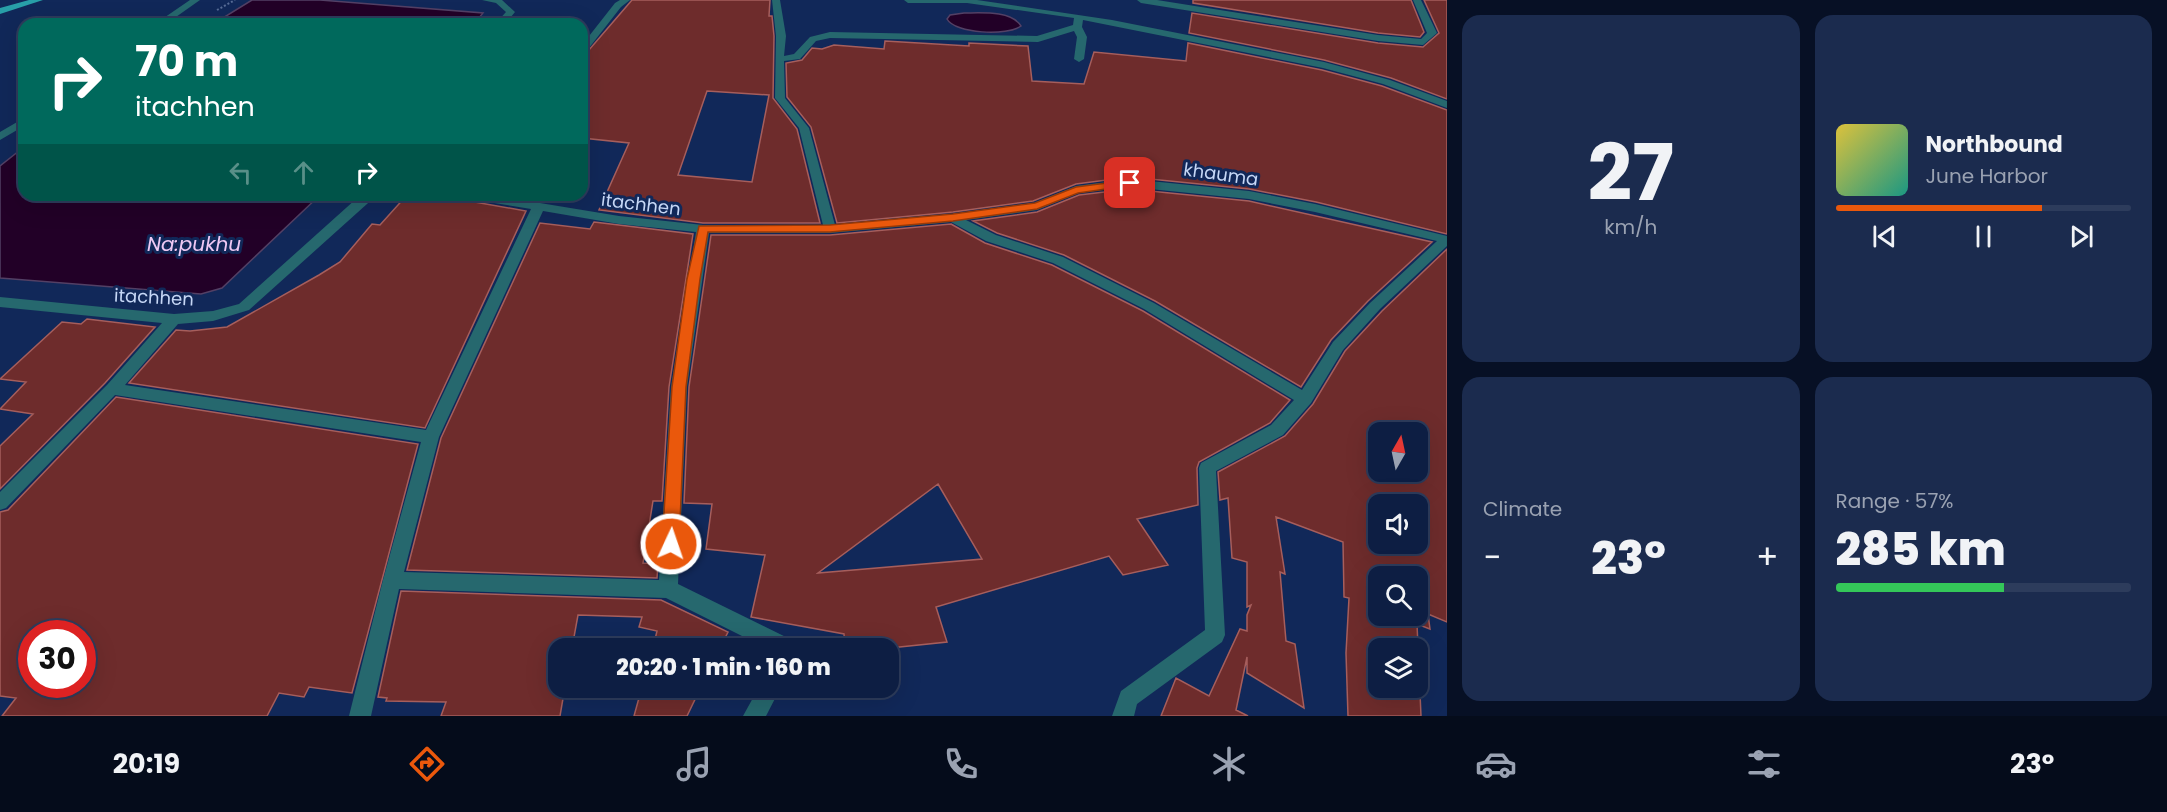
<!DOCTYPE html>
<html lang="en">
<head>
<meta charset="utf-8">
<style>
  body { margin:0; font-family:Poppins,sans-serif; background:#1b2b4e; color:#f1f3f6; height:100vh; display:flex; flex-direction:column; font-size:22px; white-space:nowrap }
  * { box-sizing:border-box; margin:0 }
  p { font-size:20px; color:#9aa2b2 }
  .icon { flex:none; width:33px; height:33px; fill:none; stroke:currentColor; stroke-width:2; stroke-linecap:round; stroke-linejoin:round }
  .map { position:relative; flex:1; overflow:hidden }
  .side { display:flex; flex-direction:column; gap:15px; padding:15px; background:#071025; width:720px }
  .side>* { flex:none }
  .guide { position:absolute; left:18px; top:18px; width:570px; height:183px; border-radius:18px; box-shadow:0 6px 24px #0002,0 0 0 2px #2d3c5c; background:#00695c; color:#fff; overflow:hidden }
  .needle { width:39px; rotate:9deg }
  .tools { position:absolute; left:1368px; top:422px; display:grid; gap:12px }
  .tools a { display:grid; place-items:center; width:60px; height:60px; border-radius:12px; background:#0d1e43; box-shadow:0 6px 24px #0002,0 0 0 2px #2d3c5c; font-size:30px }
  .speed { position:absolute; left:18px; top:620px; display:flex; gap:12px; font-size:30px; font-weight:700; text-align:center }
  .speed>* { display:grid; place-content:center; width:78px; height:78px; border-radius:50%; background:#0d1e43; box-shadow:0 6px 24px #0002,0 0 0 2px #2d3c5c; line-height:1 }
  .speed .limit { border:9px solid #d22; background:#fff; color:#111 }
  .pin { position:absolute; display:grid; place-items:center; width:51px; height:51px; color:#fff; margin:-26px; border-radius:12px; box-shadow:0 3px 9px #0006 }
  .me { position:absolute; width:66px; margin:-33px; rotate:3deg; stroke-linejoin:round; filter:drop-shadow(0 0 4px #0008) }
  .turn { display:flex; align-items:center; gap:21px; height:126px; padding:0 18px; font-size:27px }
  .turn .icon { width:78px; height:78px; stroke-width:2.5 }
  .turn b { display:block; font-size:42px; line-height:51px }
  .lanes { display:flex; align-items:center; height:57px; padding:0 18px; background:#0003; justify-content:center; gap:30px; direction:ltr }
  .lanes .off { opacity:.35 }
  .big { font-size:45px; font-weight:800; line-height:1.1 }
  .side .card { flex:1; display:flex; flex-direction:column; justify-content:center; gap:9px; min-width:0; padding:0 21px; border-radius:18px; background:#1b2b4e }
  .side .dial { align-items:center; gap:0 }
  .dial b { font-size:78px; line-height:1 }
  .song { display:flex; align-items:center; gap:18px }
  .cover { width:72px; height:72px; border-radius:9px; background:linear-gradient(135deg,hsl(50 70% 55%),hsl(170 70% 35%)) }
  .played { height:6px; border-radius:3px; background:linear-gradient(90deg,#ea580c 70%,#2d3c5c 70%) }
  .keys { display:flex; justify-content:space-around; direction:ltr }
  .heat { display:flex; justify-content:space-between; align-items:center; font-size:33px; direction:ltr }
  .charge { height:9px; border-radius:4px; background:linear-gradient(90deg,#34c759 57%,#2d3c5c 0) }
  .side .tiles { flex:1; display:grid; gap:15px; grid-template-columns:repeat(2,1fr) }
  .trip { position:absolute; left:548px; top:638px; width:351px; height:60px; border-radius:18px; background:#0d1e43; box-shadow:0 6px 24px #0002,0 0 0 2px #2d3c5c; font-weight:800; line-height:60px; text-align:center }
  .dock { display:flex; height:96px; justify-content:space-around; align-items:center; background:#050c1b; color:#9aa2b2 }
  .dock .icon { width:42px; height:42px }
  .dock .selected { color:#ea580c }
  .dock b { font-size:27px; color:#f1f3f6 }
  main { display:flex; flex:1; min-height:0 }
  .map>svg:first-child { display:block }
  .water { fill:#220027; stroke:#534065; stroke-width:1.5 }
  .building { fill:#6e2c2c; stroke:#a65e5c; stroke-width:1.5; fill-rule:evenodd }
  .lines { fill:none; stroke-linecap:round; stroke-linejoin:round }
  .path { stroke:#586d97; stroke-width:2; stroke-dasharray:2 2; stroke-linecap:butt }
  .minor { fill:#26686e; fill-rule:evenodd }
  .major { fill:#289fa8; fill-rule:evenodd }
  .route { fill:#ea580c; stroke:#983908; stroke-width:1.5 }
  .labels { text-anchor:middle; dominant-baseline:central; stroke-width:6; stroke-linejoin:round; paint-order:stroke }
  .street-label { font-size:18px; fill:#c6d7f6; stroke:#112859 }
  .water-label { font-size:20px; font-style:italic; fill:#eec8f3; stroke:#112859 }
</style>
</head>
<body>
<main>
<div class="map">
<svg width="1447" height="716" viewBox="0 0 1447 716">
  <rect width="100%" height="100%" fill="#112859"/>
  <!-- water -->
  <path class="water" d="M252 0H320L483 13 474 24H213Z
    M964 13C980 13 1011 10 1021 26 1008 36 955 34 947 19L950 15Z
    M24 147V195H320L222 288 201 294 0 278V166Z"/>
  <!-- building -->
  <path class="building" d="M632 0H770L769 16H772L774 36 773 98 797 129 820 223H703L599 210 629 143 582 138V58ZM707 91 769 95 752 182 678 175Z
    M1193 0H1411L1424 32 1420 37 1378 33 1193 3Z
    M1424 0H1447V99L1391 78 1324 60 1189 33 1192 13 1378 43 1423 47 1439 33Z
    M885 41 969 46V43L1028 46 1032 81 1084 84 1094 52 1186 61 1188 43 1322 70 1382 86 1447 110V234L1316 202 1249 189 1130 177 1076 184 1033 201 953 212 837 223 811 127 787 97 786 63 802 60 812 48 822 49 834 45 884 49Z
    M1130 189 1249 201 1432 242 1368 301 1331 340 1301 387 1155 301 1064 255 997 233 973 221 1037 212 1079 195Z
    M407 195 469 201 526 211 425 428 129 383 176 330 190 331 227 327 319 275 340 262 372 224 380 225Z
    M594 222 693 234 669 387 662 501H653L643 563 658 564 657 578 407 570 441 438 540 223 590 229Z
    M951 224 985 243 1052 265 1143 311 1290 400 1270 423 1199 462 1197 468 1198 505 1137 519 1168 565 1123 575 1109 556 936 607 947 642 890 648H845L844 634 751 617 765 555 706 549 712 504 684 503 689 387 711 235H830ZM938 484 982 559 818 573Z
    M1447 249V622L1428 614 1430 629 1417 624 1421 716H1348L1346 653 1349 598 1344 597 1343 542 1276 517 1285 574 1280 572 1286 641 1295 644 1304 708 1247 673V657L1236 710 1248 716H1161L1176 678 1209 696 1240 629 1247 631V615L1251 605 1247 607V562L1232 558 1228 498 1220 500 1218 472 1285 436 1313 404 1345 351 1382 311ZM1378 432H1418V471H1378ZM1378 504H1418V543H1378ZM1378 576H1418V615H1378ZM1378 648H1418V687H1378Z
    M87 319 155 327 105 383 0 489V446L33 414 0 409 26 382 0 379 62 322 81 324Z
    M116 397 418 444 352 693 309 687 304 697 279 693 267 716H2L16 698 0 696V512L8 510ZM32 633H82V684H32Z
    M401 591 661 600 728 632 720 648H653L657 631 639 627 642 617 578 615 572 648H558V687H565L560 716H441L446 702 386 701 387 698 378 697Z
    M642 687H701L687 716H634Z"/>
  <g class="lines">
    <!-- path -->
    <path class="path" d="M217 10 235 0"/>
    <!-- minor -->
    <path class="minor" d="M190 0H200L166 24H155Z
      M482 0H502L515 12 505 24H495L506 12 496 3Z
      M620 0H630L621 7 585 53 582 54V45L615 3Z
      M772 0H780L786 36 784 56 794 54 810 37 830 32 1037 36 1073 25 1074 18 967 3H908L904 0H977L1112 20 1324 62 1390 80 1447 101V108L1383 84 1323 68 1083 20 1082 27 1087 37 1084 59 1079 62 1074 59 1077 37 1074 31 1038 42 830 38 816 41 800 59 784 61 785 98 809 128 835 225 953 214 1034 203 1076 186 1130 179 1249 191 1315 204 1447 236V246L1380 309 1343 350 1311 403 1283 435 1216 471 1225 635 1222 642 1137 704 1134 716H1112L1121 691 1205 630 1199 468 1201 463 1271 425 1294 400 1144 309 1053 263 986 241 951 222 830 233H709L687 387 678 584 794 641 797 648H766L666 598 399 589 371 716H349L383 580 421 442 115 395 6 508 0 510V492L107 385 162 323 0 307V297L174 314 213 311 239 304 356 199 363 195H377L249 310 213 321 178 324 125 385 426 430 531 209 469 199 463 195H491L619 216 703 225H823L799 128 775 98 776 36ZM1130 187 1249 199 1315 212 1437 241 1370 303 1333 342 1302 390 1154 303 1063 257 996 235 966 220 1037 210 1078 193ZM543 211 619 224 696 232 671 387 659 580 404 572 439 437Z
      M1137 0H1157L1378 35 1421 39 1427 33 1413 0H1421L1437 33 1423 45 1378 41 1141 3Z
      M24 118V126L0 140V132Z
      M759 687H781L766 716H743Z"/>
    <!-- major -->
    <path class="major" d="M29 0H43L0 14V8Z"/>
  </g>
  <!-- route -->
  <path class="route" d="M1130 180 1136 183 1134 185 1078 193 1037 209 953 221 830 232H708L700 279 686 387 679 544 677 549 671 551 665 549 662 544 672 387 687 279 699 226 830 225 953 214 1035 203 1076 187Z"/>
  <g class="labels">
    <!-- street labels -->
    <g class="street-label">
      <text transform="translate(1221 174) rotate(8)">khauma</text>
      <text transform="translate(641 204) rotate(7)">itachhen</text>
      <text transform="translate(154 297) rotate(3)">itachhen</text>
    </g>
    <!-- water labels -->
    <g class="water-label">
      <text x="194" y="244">Na:pukhu</text>
    </g>
  </g>
</svg>
<div class="tools">
<a><svg class="needle" viewBox="-14 -14 28 28"><path d="M0-13l5 13h-10z" fill="#e53935"/><path d="M0 13l5-13h-10z" fill="#9aa2b2"/></svg></a>
<a><svg class="icon" aria-label="sound" viewBox="0 0 24 24"><path d="M4 9h4l5-4v14l-5-4H4zM17 9q2 3 0 6"/></svg></a>
<a><svg class="icon" aria-label="search" viewBox="0 0 24 24"><circle cx="10" cy="10" r="6"/><path d="M15 15l6 6"/></svg></a>
<a><svg class="icon" aria-label="layers" viewBox="0 0 24 24"><path d="M12 4l9 5-9 5-9-5zM3 14l9 5 9-5"/></svg></a>
</div>
<div class="speed"><div class="limit">30</div></div>
<div class="pin" style="left:1130px;top:183px;background:#d93025"><svg class="icon" aria-label="arrive" viewBox="0 0 24 24"><path d="M6 21V4h12l-3 4 3 4H6"/></svg></div>
<svg class="me" style="left:671px;top:544px" viewBox="-20 -20 40 40"><circle r="17" fill="#ea580c" stroke="#fff" stroke-width="3"/><path d="M0-11L8 9 0 5-8 9z" fill="#fff"/></svg>
<div class="trip">20:20 · 1 min · 160 m</div>
<div class="guide">
<div class="turn"><svg class="icon" aria-label="right" viewBox="0 0 24 24"><path d="M7 20v-9h11M14 6l5 5-5 5"/></svg><div><b>70 m</b>itachhen</div></div>
<div class="lanes"><svg class="icon off" aria-label="left" viewBox="0 0 24 24"><path d="M17 20v-9H6M10 6l-5 5 5 5"/></svg><svg class="icon off" aria-label="ahead" viewBox="0 0 24 24"><path d="M12 20V5M6 11l6-6 6 6"/></svg><svg class="icon" aria-label="right" viewBox="0 0 24 24"><path d="M7 20v-9h11M14 6l5 5-5 5"/></svg></div>
</div>
</div>
<section class="side">
<div class="tiles">
<div class="card dial"><b>27</b><p>km/h</p></div>
<div class="card">
<div class="song"><i class="cover"></i><div><b>Northbound</b><p>June Harbor</p></div></div>
<div class="played"></div>
<div class="keys"><svg class="icon" aria-label="previous" viewBox="0 0 24 24"><path d="M18 5L8 12l10 7zM5 5v14"/></svg><svg class="icon" aria-label="pause" viewBox="0 0 24 24"><path d="M8 5v14M16 5v14"/></svg><svg class="icon" aria-label="next" viewBox="0 0 24 24"><path d="M6 5l10 7-10 7zM19 5v14"/></svg></div>
</div>
<div class="card"><p>Climate</p>
<div class="heat"><a>−</a><b class="big">23°</b><a>+</a></div>
</div>
<div class="card"><p>Range · 57%</p><b class="big">285 km</b><div class="charge"></div></div>
</div>
</section>
</main>
<nav class="dock">
<b>20:19</b>
<svg class="icon selected" aria-label="directions" viewBox="0 0 24 24"><path d="M12 3l9 9-9 9-9-9zM9 14v-3h6M13 9l2 2-2 2"/></svg>
<svg class="icon" aria-label="music" viewBox="0 0 24 24"><path d="M9 18V5l10-2v13"/><circle cx="6" cy="18" r="3"/><circle cx="16" cy="16" r="3"/></svg>
<svg class="icon" aria-label="phone" viewBox="0 0 24 24"><path d="M5 4h4l2 5-3 2q2 4 5 5l2-3 5 2v4C11 20 4 13 5 4z"/></svg>
<svg class="icon" aria-label="climate" viewBox="0 0 24 24"><path d="M12 3v18M4 7l16 10M4 17L20 7"/></svg>
<svg class="icon" aria-label="car" viewBox="0 0 24 24"><path d="M5 17H2v-5l4-1 3-4h7l3 4 3 1v5h-3M9 17h6M6 11h13"/><circle cx="7" cy="17" r="2"/><circle cx="17" cy="17" r="2"/></svg>
<svg class="icon" aria-label="filters" viewBox="0 0 24 24"><path d="M4 7h16M4 17h16"/><circle cx="9" cy="7" r="2"/><circle cx="15" cy="17" r="2"/></svg>
<b>23°</b>
</nav>
</body>
</html>
